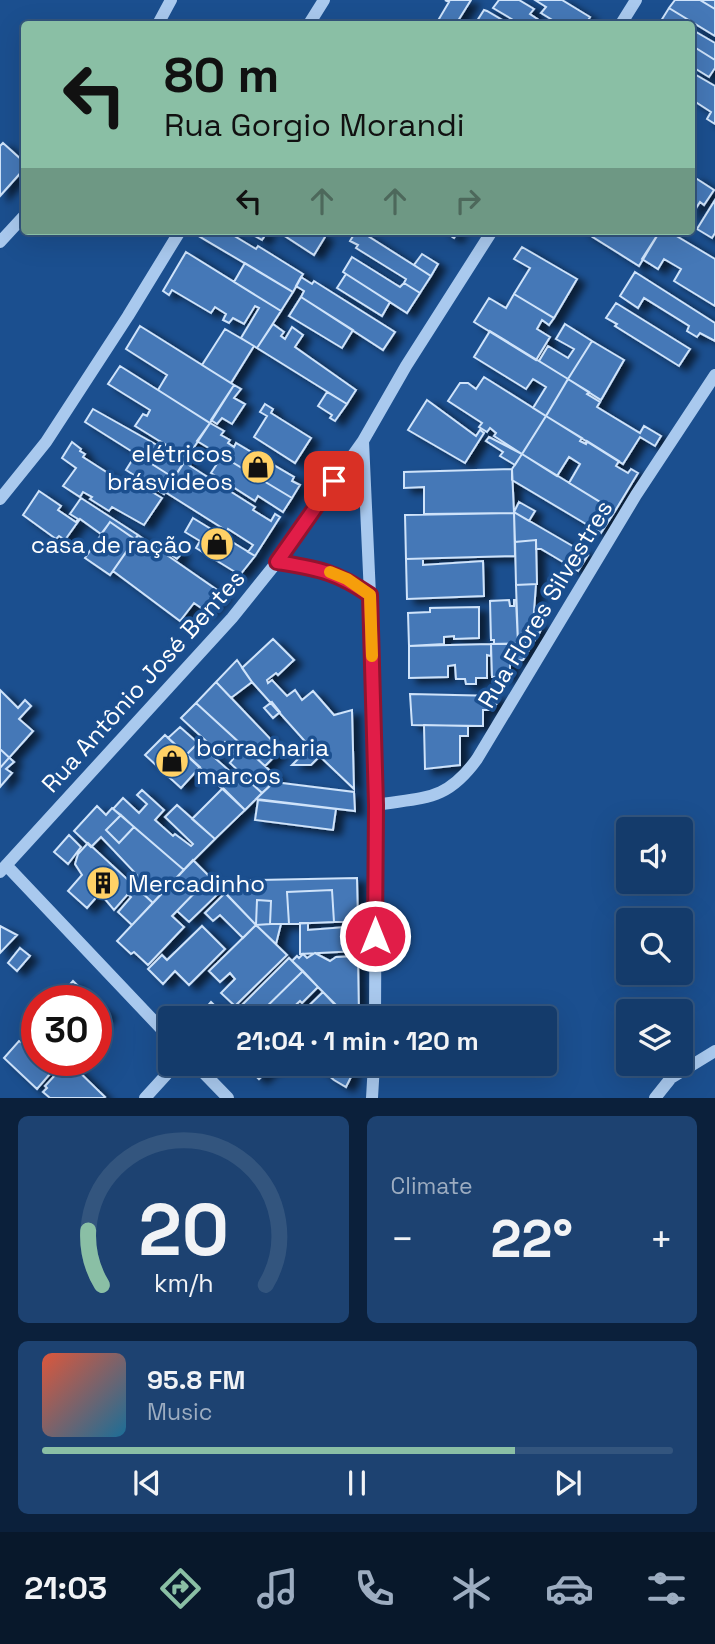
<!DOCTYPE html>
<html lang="en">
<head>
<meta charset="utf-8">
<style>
  body { margin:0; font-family:"Space Grotesk",sans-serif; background:#1d4271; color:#f1f3f6; height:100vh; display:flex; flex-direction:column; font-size:26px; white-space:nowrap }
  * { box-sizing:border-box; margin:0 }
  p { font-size:23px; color:#9dadc1 }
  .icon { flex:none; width:38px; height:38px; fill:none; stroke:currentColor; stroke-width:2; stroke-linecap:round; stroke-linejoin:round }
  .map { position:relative; height:1098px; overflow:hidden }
  .drawer { display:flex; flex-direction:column; gap:18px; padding:18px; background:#0b203b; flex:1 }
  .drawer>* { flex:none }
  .banner { position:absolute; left:21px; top:21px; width:674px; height:214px; border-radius:7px; box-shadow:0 7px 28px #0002,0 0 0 2px #33557e; background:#8abfa5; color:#111; overflow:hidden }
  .buttons { position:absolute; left:616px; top:817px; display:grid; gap:14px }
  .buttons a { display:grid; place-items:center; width:77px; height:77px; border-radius:7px; background:#143b6b; box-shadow:0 7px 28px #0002,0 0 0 2px #33557e; font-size:35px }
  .speed { position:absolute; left:21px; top:985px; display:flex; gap:14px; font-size:35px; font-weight:700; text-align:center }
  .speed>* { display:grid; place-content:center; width:91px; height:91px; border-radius:50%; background:#143b6b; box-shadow:0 7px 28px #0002,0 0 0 2px #33557e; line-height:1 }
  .speed .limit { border:10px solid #d22; background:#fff; color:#111 }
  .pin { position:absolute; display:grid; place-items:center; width:60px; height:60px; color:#fff; margin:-30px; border-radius:14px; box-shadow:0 4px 10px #0006 }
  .me { position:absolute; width:77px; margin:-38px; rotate:0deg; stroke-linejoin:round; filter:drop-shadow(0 0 5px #0008) }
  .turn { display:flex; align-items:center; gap:24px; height:147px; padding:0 28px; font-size:32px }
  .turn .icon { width:91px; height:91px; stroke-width:2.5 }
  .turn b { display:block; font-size:49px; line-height:60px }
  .lanes { display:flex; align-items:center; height:66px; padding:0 28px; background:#0003; justify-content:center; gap:35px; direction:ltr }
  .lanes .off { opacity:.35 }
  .big { font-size:52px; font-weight:800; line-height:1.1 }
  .drawer .card { flex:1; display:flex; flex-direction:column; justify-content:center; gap:10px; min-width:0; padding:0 24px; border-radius:10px; background:#1d4271 }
  .drawer .dial { align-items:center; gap:0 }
  .dial svg { height:182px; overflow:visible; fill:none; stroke:#33557e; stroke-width:7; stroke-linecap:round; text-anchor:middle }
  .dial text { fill:#f1f3f6; stroke:none }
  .song { display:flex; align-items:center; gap:21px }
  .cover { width:84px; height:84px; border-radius:10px; background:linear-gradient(135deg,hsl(10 70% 55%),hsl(200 70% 35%)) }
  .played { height:7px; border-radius:4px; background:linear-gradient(90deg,#8abfa5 75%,#33557e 75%) }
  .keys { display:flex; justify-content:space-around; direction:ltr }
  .heat { display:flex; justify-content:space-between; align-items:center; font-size:38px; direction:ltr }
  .drawer .tiles { flex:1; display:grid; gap:18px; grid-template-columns:1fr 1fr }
  .card:last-child { grid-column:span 2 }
  .trip { position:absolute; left:158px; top:1006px; width:399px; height:70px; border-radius:7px; background:#143b6b; box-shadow:0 7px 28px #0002,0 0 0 2px #33557e; font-weight:800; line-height:70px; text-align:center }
  .menu { display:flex; height:112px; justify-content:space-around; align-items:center; background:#08182b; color:#9dadc1 }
  .menu .icon { width:49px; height:49px }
  .menu .on { color:#8abfa5 }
  .menu b { font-size:32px; color:#f1f3f6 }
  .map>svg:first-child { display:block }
  .building { fill:#4478b7; stroke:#cfe3fa; stroke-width:2; filter:url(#shadow) }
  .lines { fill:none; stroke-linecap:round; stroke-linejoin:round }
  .minor { stroke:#a9c9ee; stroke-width:12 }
  .route-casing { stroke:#92132f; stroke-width:18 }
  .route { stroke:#e11d48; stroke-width:12 }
  .slow { stroke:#f59e0b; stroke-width:12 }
  .labels { text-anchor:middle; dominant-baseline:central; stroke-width:7; stroke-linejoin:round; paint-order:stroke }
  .poi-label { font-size:24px; fill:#fff; stroke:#1b4f8f; text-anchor:end }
  .street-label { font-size:24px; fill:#fff; stroke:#1b4f8f }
</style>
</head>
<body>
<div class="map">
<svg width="715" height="1098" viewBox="0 0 715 1098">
  <defs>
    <filter id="shadow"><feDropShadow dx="8" dy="4.5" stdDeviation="3.5" flood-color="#0009"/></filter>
  </defs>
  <rect width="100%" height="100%" fill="#1b4f8f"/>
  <!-- building -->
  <path class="building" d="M445 0H471L456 24H436L449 2Z
    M499 0H519L534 9 530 14 545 24H520L493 8Z
    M535 0H562L590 17 586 24H559L541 13 546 7Z
    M675 0H700L715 9V36L669 8Z
    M700 0H715V9Z
    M669 8 687 19 684 24H659Z
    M484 10 487 11 509 24H475Z
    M691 29 715 43V60L691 45Z
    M691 45 715 60V68L709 77 691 66Z
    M691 72 715 86V124L707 119 711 112 691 99Z
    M3 143 24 162V169L0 196V146Z
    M694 177 714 190 704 205 700 202 691 216V180Z
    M715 200V233L712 238 697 229Z
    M199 231H226L256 249 258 246 303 274 293 292 197 235Z
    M246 231H268L262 240Z
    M277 231H316L325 237 314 255Z
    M356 231H360L431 276 420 293 404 283 406 279 356 248 358 245 350 241Z
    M443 231H459L454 238Z
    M583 231H660L639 266Z
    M660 231H668L715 259V306L674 281 681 269 664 259 658 269 642 259Z
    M522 247 577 279 554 318 514 294 530 268 514 259Z
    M186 252 281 311 257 348 241 338 259 308 255 306 244 324 233 318 229 323 223 320 226 314 215 307 211 313 172 290 169 295 163 291Z
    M422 254 438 264 431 276 414 265Z
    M352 257 400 287 404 283 420 293 407 313 343 272Z
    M245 263 293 292 281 311 234 282Z
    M635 272 715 323V341L700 333 697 337 687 331 689 326 644 298 638 308 620 296Z
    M346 274 390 302 382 316 337 288Z
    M301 277 312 284 314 281 395 332 383 350 301 297 304 291 296 286Z
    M514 294 554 318 549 325 542 320 537 329 550 337 536 360 474 322 489 298 506 308Z
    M301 297 353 330 342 348 289 316Z
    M616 303 690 349 679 366 615 326 617 324 606 318Z
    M273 324 284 332 281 336 285 339 292 327 303 335 295 347 356 390 347 404 257 348Z
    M565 324 592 341 568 379 539 361 548 346 568 358 574 349 556 339Z
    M140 326 234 385 210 423 158 390 167 375 126 349Z
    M225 329 254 346 231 383 202 365Z
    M490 331 568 379 546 416 533 408 546 387 533 379 526 389 474 357Z
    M592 341 624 360 601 400 568 379Z
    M120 366 210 423 187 458 135 426 143 414 147 416 150 410 108 384Z
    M484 377 546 416 522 454 494 436 496 433 490 428 487 432 479 427 482 423 448 401 460 383H468L476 389Z
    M568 379 589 392 587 394 600 402 597 407 640 433 644 426 661 436 655 446 640 437 623 464 546 416Z
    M234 385 241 389 234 398 245 404 232 424 222 418 217 424 211 420Z
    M327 392 347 404 335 421 330 418 332 415 318 406Z
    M427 400 476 436 480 430 484 433 465 463 408 430Z
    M265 404 273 409 271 413 311 438 295 463 254 437 267 416 260 412Z
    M93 409 157 445 160 441 187 458 174 478 85 422Z
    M546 416 582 438 580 441 586 444 587 441 619 461 616 466 628 473 631 469 638 473 615 511 569 483 580 464 569 457 557 476 522 454Z
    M210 423 224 431 221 435 230 440 228 443 234 447 236 443 294 477 292 481 300 485 292 498 197 441Z
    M489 437 522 454 515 465 500 456 503 452 486 441Z
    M72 442 81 449 80 451 85 454 83 457 122 482 124 480 129 483 132 480 162 498 144 525 112 507 109 511 90 499 92 497 83 492 80 497 63 486 76 468 62 458Z
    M136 454 174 478 164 494 126 470Z
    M522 454 615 511 601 533 512 480V469Z
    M222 456 292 498 283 512 258 496 255 501 211 473Z
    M184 462 255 507 253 510 271 521 275 514 280 517 255 556 248 552 253 545 228 529 227 531 165 492Z
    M512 469 514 513 424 514V487L404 488V472Z
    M39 491 61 506 58 510 76 522 78 519 70 514 81 498 138 535 133 542 131 540 133 538 110 522 101 534 80 519 65 540 59 536 56 539 23 515Z
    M519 502 535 511 529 521 514 512Z
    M514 512 588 555 578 571 541 549H536V540L515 542Z
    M514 513 515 556 406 559 405 515Z
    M193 518 255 556 240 575 196 548 200 541 185 532Z
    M110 522 133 538 131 540 133 542 110 575 85 558Z
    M138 535 223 594 207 612 194 603 180 621 113 571Z
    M536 540 537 584 516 585 515 542Z
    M174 546 182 553 177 559 169 553Z
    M406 559H423V565L483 561 484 596 407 599Z
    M536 584 533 625H542L540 632 533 643H518L516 585Z
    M509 600 510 606H514V600H516L518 644H494V640H491L490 601Z
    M479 607V638L454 639V636L444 637V644L409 646 408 613 430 612V608Z
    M273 639 294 660 278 675 276 673 267 680 268 683 272 680 287 696 295 690 302 700 313 691 334 715 352 710 354 789 310 747 252 682 242 668Z
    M533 643 523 660 510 661V676L492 677 491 644Z
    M491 644V656L487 655V678H476V684H466L465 679H456L455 665 448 666V677L409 678V646Z
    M237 660 252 682 231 698 216 682Z
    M216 682 281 750 265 766 196 703Z
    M0 690 18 708 25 700 31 706 19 719 33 731 0 768Z
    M410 694 498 696 497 703 493 710H483V726L412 725Z
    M272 702 280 712 273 718 264 708Z
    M196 703 278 778 262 793 230 763 233 759 230 757 235 752 225 742 217 751 181 718Z
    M424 725 468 726V736H460V765L425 769Z
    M180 727 234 775 238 771 242 774 239 778 247 786 251 783 262 793 245 810 168 738Z
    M180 727 198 743 186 755 168 738Z
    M165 735 200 767 181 788 145 755Z
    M310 747 320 756 311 765H292Z
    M0 749 14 762 6 769 12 773 0 787Z
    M274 782 354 792 355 811 256 799Z
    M223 788 245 810 215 839 192 819Z
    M142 790 164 810 155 820 173 836 175 834 191 846 193 844 165 817 177 805 215 839 184 870 113 809 123 798 139 813 147 804 137 795Z
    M258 800 336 809 333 830 255 820Z
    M97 806 106 815 112 808 121 815 106 830 119 843 134 827 184 870 153 903 135 886 137 875 101 837 91 847 74 831Z
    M121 815 134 827 119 843 106 830Z
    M69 835 81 847 68 864 54 852Z
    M88 843 153 903 132 925 118 912 131 897 128 894 114 910 100 893 87 908 68 891 82 875 75 864 78 854Z
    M193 860 210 877 172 916 184 927 148 965 134 952 131 954 117 941Z
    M210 877 222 890 189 922 177 911Z
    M357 878 358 922H334L332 890 287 892 289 924H270L271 901 257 900 256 925 214 881Z
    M332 890 334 922 289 924 287 892Z
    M225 893 256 925 243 938 220 915 213 921 205 913Z
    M257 900 271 901 270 924 256 925Z
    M300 923H308V930L358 926V951L300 954Z
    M281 924 276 944 256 925 270 924Z
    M256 925 287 955 235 1006 221 993 235 979 230 973 220 982 209 971Z
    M0 926 17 935 0 953Z
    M202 926 225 949 189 985 175 971 163 984 148 969 162 955 167 960Z
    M20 948 30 956 17 971 8 963Z
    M315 953 330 961 336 957 358 956 359 1018H349L292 961 297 956 299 958 303 954 307 958Z
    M289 958 303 971 255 1018H223L231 1011 234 1013Z
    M303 971 318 987 302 1003 300 1001 282 1018H255Z
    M73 981 90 998 94 1001H55Z
    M323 992 337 1007 325 1018H296Z
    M211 1002 217 1008 210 1015 213 1018H197Z
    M96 1003 108 1014 96 1028Z
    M337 1007 349 1018H325Z
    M35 1023 37 1060H62L37 1089 4 1058 19 1041 22 1043 30 1034 28 1031Z
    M68 1061 105 1097 104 1098H50L43 1092 47 1088 45 1086Z
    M254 1064H279L276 1067 274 1065 259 1079 249 1069Z
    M315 1064H353L351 1077 346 1087 334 1080Z"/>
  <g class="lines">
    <!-- minor -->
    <path class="minor" d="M158 24 171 0
      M309 24 324 0
      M621 24 636 0
      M0 242 24 216
      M363 441 370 595 376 805 375 1018
      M0 499 46 442 128 316 180 231
      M277 562C318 569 335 571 370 595
      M376 805C424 797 446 802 477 759L636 495 715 375
      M6 865 170 1038
      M0 872 232 618 277 562 363 441 406 366 492 231
      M195 1064 228 1098
      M145 1098 176 1064
      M372 1098 374 1064
      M655 1098 671 1078 715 1051"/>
  </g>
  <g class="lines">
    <!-- route casing -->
    <g class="route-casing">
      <path id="route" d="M334 481 277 562C318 569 335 571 370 595L376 805 375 936"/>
    </g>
    <!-- route -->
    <use href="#route" class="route"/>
    <!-- slow -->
    <path class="slow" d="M330 572 347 579 370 595 372 656"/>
  </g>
  <!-- icons -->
  <defs>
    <g id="shop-disc" transform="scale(1.75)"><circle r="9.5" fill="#ffd166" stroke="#1b4f8f"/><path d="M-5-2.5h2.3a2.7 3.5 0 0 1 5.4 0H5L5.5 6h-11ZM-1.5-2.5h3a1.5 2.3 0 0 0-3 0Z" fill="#111"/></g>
    <g id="building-disc" transform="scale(1.75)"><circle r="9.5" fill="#ffd166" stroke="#1b4f8f"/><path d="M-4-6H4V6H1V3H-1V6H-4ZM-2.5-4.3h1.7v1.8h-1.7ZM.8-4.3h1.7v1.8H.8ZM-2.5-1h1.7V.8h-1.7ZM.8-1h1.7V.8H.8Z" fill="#111"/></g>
  </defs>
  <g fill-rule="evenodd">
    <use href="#shop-disc" x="258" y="467"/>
    <use href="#shop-disc" x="217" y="544"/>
    <use href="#shop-disc" x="172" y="761"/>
    <use href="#building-disc" x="103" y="883"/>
  </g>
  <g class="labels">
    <!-- poi labels -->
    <g class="poi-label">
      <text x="233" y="453">elétricos<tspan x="233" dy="28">brásvideos</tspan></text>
      <text x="192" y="544">casa de ração</text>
      <text x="196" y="747" text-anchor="start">borracharia<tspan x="196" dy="28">marcos</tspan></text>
      <text x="128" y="883" text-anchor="start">Mercadinho</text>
    </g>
    <!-- street labels -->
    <g class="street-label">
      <text transform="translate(545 604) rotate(-59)">Rua Flores Silvestres</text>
      <text transform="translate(143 681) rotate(-48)">Rua Antônio José Bentes</text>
    </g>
  </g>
</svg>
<div class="buttons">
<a><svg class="icon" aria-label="sound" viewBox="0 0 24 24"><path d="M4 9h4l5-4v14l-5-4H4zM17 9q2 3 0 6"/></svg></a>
<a><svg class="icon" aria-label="search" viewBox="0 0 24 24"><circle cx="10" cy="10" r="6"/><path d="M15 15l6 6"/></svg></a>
<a><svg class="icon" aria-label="layers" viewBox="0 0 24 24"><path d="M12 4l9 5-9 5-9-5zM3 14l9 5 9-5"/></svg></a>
</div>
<div class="speed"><div class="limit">30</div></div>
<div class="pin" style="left:334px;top:481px;background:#d93025"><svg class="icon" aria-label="arrive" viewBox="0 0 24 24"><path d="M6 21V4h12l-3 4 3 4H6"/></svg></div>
<svg class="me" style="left:375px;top:936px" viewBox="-20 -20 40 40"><circle r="17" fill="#e11d48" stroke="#fff" stroke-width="3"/><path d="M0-11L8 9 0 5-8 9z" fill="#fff"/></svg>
<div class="trip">21:04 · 1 min · 120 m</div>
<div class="banner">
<div class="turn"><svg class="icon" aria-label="left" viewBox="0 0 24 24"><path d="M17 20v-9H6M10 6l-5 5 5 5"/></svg><div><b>80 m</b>Rua Gorgio Morandi</div></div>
<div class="lanes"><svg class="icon" aria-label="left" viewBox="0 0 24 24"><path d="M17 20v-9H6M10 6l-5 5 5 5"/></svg><svg class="icon off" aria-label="ahead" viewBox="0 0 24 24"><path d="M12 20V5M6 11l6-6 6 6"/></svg><svg class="icon off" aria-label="ahead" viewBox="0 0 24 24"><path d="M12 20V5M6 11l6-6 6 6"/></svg><svg class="icon off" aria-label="right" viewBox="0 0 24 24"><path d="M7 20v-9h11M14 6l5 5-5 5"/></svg></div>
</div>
</div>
<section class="drawer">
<div class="tiles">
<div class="card dial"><svg viewBox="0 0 100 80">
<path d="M14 69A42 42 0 1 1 86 69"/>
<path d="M14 69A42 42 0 0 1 8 45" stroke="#8abfa5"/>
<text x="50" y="56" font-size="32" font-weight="700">20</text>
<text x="50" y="72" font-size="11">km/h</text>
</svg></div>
<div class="card"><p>Climate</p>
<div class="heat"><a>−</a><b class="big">22°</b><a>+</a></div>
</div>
<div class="card">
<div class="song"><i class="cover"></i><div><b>95.8 FM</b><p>Music</p></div></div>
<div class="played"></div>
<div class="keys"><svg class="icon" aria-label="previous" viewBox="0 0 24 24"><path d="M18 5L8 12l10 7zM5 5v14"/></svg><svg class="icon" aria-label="pause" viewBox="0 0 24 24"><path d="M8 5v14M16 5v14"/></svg><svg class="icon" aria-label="next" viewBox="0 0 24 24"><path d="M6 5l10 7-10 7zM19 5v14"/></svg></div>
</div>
</div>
</section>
<nav class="menu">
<b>21:03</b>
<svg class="icon on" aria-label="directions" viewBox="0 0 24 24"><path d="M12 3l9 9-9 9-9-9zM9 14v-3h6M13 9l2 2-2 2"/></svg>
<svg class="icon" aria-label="music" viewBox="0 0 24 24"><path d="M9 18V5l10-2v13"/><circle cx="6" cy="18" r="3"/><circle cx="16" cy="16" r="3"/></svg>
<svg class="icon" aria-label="phone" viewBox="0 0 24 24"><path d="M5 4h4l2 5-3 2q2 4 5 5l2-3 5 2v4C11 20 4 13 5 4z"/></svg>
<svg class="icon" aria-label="climate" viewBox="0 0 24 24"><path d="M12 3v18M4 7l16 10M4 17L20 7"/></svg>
<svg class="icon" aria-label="car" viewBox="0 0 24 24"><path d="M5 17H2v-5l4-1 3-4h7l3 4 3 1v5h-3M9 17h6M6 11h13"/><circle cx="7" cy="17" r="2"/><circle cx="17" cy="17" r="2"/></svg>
<svg class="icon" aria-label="filters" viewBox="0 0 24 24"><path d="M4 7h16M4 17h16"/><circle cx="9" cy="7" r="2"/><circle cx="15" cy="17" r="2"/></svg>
</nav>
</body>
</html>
